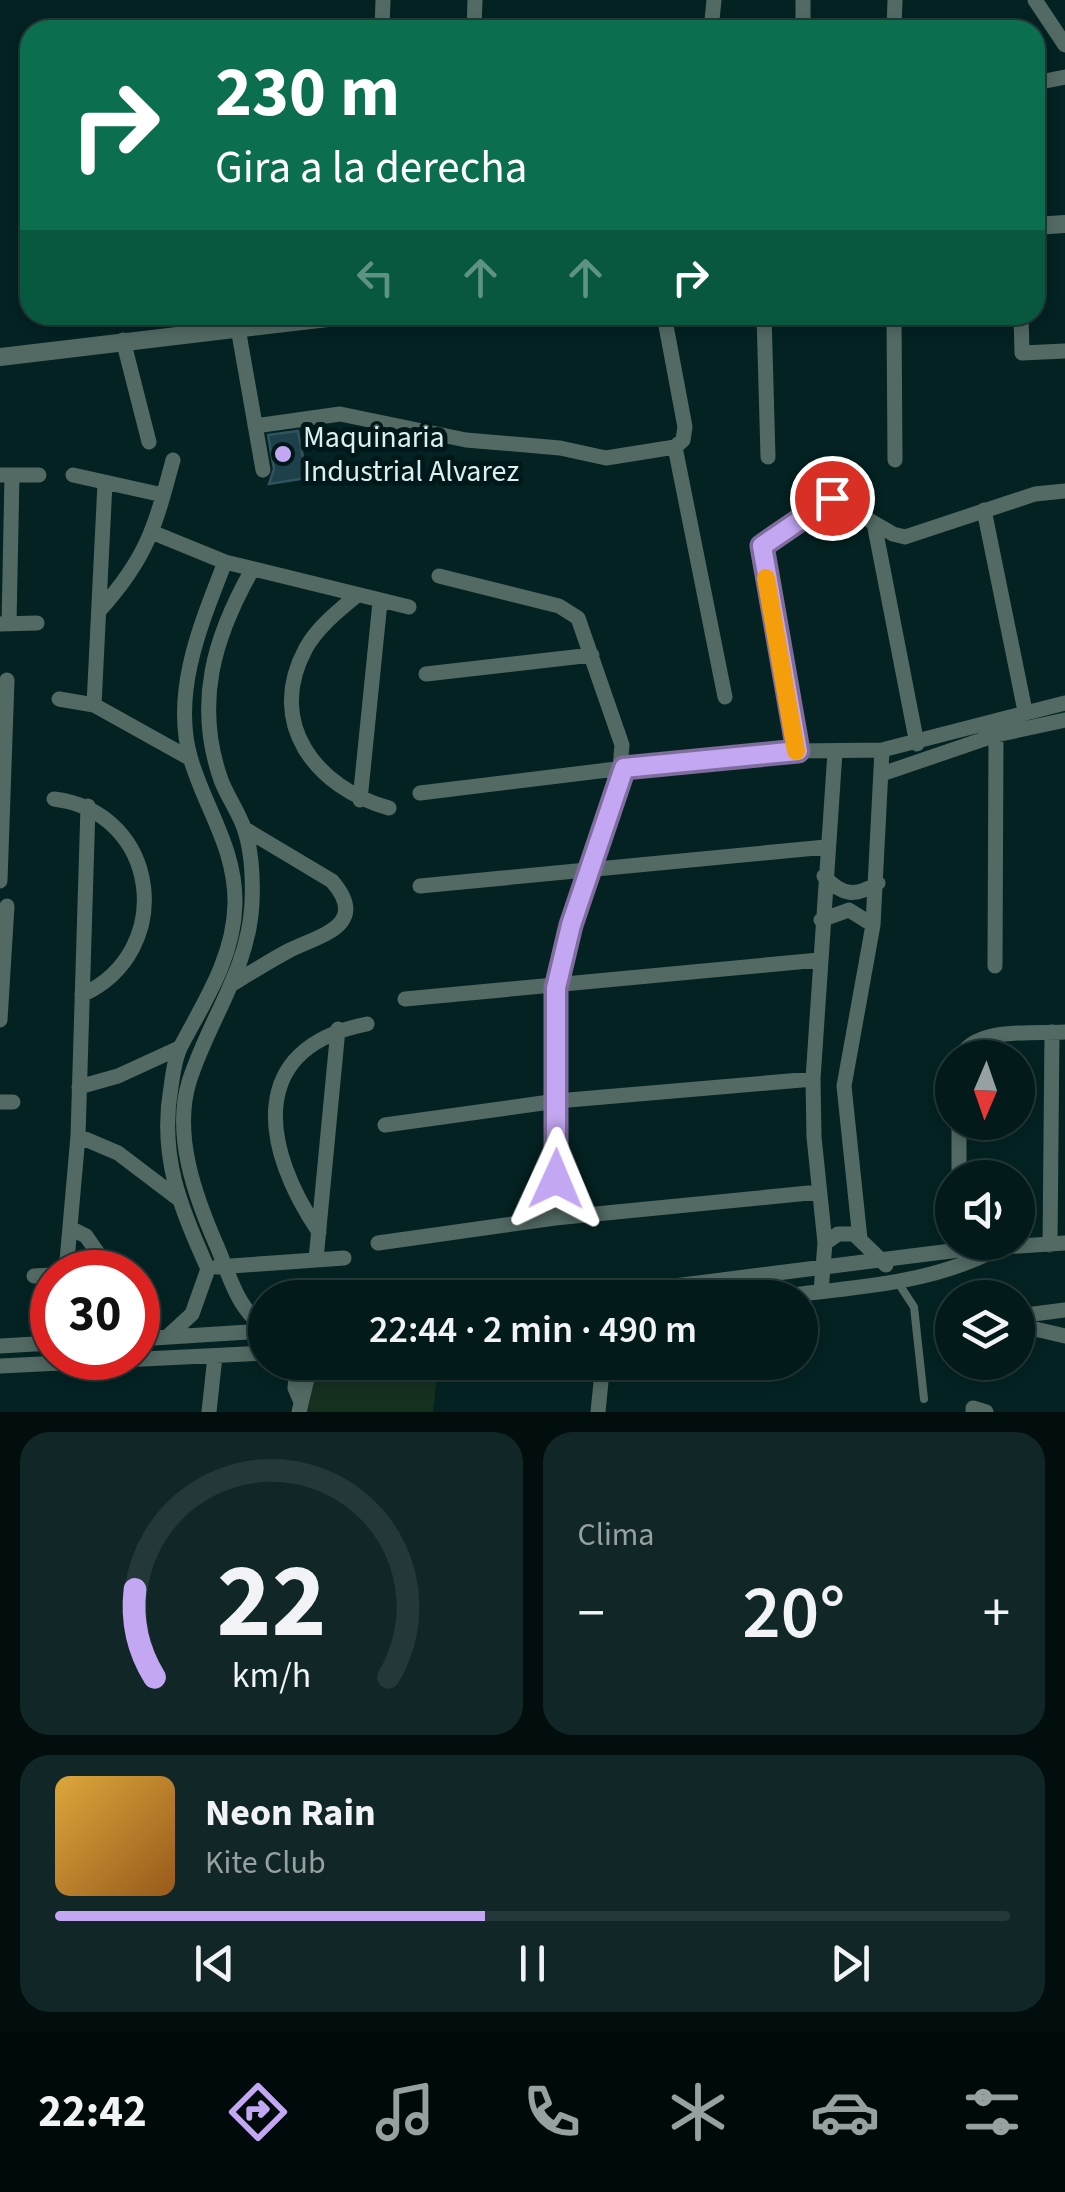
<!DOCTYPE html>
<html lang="es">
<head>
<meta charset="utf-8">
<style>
  body { margin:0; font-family:"Source Sans 3",sans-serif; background:#112727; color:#f1f3f6; height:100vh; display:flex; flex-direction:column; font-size:38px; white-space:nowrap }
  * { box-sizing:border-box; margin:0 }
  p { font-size:32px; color:#97a1a2 }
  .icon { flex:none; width:55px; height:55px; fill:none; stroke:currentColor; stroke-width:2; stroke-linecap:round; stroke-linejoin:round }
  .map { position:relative; height:1412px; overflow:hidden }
  .drawer { display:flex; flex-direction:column; gap:20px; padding:20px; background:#020e0e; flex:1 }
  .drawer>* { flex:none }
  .banner { position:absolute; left:20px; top:20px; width:1025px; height:305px; border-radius:30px; box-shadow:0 5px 15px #0003,0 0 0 2px #243839; background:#0b6e4f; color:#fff; overflow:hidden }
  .needle { width:65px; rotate:182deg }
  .fabs { position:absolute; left:935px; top:1040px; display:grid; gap:20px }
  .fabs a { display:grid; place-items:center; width:100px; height:100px; border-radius:50%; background:#031a1a; box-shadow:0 5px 15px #0003,0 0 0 2px #243839; font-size:50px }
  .speed { position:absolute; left:30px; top:1250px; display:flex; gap:20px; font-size:50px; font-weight:700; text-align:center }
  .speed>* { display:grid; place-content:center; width:130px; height:130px; border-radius:50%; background:#031a1a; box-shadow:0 5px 15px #0003,0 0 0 2px #243839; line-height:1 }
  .speed .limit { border:15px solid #d22; background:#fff; color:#111 }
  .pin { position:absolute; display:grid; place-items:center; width:85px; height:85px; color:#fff; margin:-42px; border:5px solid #fff; border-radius:50%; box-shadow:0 2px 10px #0007 }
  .me { position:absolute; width:110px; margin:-55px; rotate:1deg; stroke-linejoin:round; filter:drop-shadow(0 0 8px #0008) }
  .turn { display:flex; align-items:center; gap:35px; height:210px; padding:0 30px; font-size:45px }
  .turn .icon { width:130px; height:130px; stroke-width:2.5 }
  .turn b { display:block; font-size:70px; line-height:85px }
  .lanes { display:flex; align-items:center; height:95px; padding:0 30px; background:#0003; justify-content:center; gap:50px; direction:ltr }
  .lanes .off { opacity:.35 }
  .big { font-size:75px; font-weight:600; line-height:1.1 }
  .drawer .tile { flex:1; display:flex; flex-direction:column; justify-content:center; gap:15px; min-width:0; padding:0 35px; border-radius:30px; background:#112727 }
  .drawer .dial { align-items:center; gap:0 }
  .dial svg { height:260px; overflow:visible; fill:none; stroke:#243839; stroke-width:7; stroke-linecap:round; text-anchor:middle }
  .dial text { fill:#f1f3f6; stroke:none }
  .song { display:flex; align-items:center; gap:30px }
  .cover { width:120px; height:120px; border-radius:15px; background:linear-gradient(135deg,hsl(40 70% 55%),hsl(30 70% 35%)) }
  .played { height:10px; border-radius:5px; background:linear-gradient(90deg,#c3a7f2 45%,#243839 45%) }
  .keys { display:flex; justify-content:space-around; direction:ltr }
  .heat { display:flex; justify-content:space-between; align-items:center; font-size:55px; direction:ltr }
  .drawer .tiles { flex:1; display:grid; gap:20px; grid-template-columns:1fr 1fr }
  .tile:last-child { grid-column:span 2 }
  .trip { position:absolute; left:248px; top:1280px; width:570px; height:100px; border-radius:50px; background:#031a1a; box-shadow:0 5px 15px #0003,0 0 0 2px #243839; font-weight:600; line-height:100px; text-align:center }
  .menu { display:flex; height:160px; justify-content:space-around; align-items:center; background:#010a0a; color:#97a1a2 }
  .menu .icon { width:70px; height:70px }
  .menu .active { color:#c3a7f2 }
  .menu b { font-size:45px; color:#f1f3f6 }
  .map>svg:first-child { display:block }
  .green { fill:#163020 }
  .building { fill:#1d404a; stroke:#30545d; stroke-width:2.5 }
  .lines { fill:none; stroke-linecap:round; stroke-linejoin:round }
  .service { stroke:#536a64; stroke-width:8 }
  .minor { stroke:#536a64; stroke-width:15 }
  .tertiary { stroke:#536a64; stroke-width:18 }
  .route-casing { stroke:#7f6d9d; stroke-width:25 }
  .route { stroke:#c3a7f2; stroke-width:18 }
  .slow { stroke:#f59e0b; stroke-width:18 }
  .poi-dot { fill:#c3a7f2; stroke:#001819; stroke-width:4 }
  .labels { text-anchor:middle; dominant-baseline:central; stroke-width:10; stroke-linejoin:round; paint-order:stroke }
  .poi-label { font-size:30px; fill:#dbf0ef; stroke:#001819; text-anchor:start }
</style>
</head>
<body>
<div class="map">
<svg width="1065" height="1412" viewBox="0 0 1065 1412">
  <rect width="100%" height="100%" fill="#042222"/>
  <!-- green -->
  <path class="green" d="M312 1363H439L433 1412H305Z"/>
  <!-- building -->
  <path class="building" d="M298 431 307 478 269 484 274 469 268 435Z"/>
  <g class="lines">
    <!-- service -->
    <path class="service" d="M897 1281 914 1307 924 1399"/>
    <!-- minor -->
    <path class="minor" d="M1035 0 1065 45
      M803 23V0
      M382 30 383 0
      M474 30 475 0
      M711 30 714 0
      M894 30 895 0
      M1035 83 1065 77
      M764 315 768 457
      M894 315 895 460
      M1021 315 1022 353 1065 351
      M238 328 263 470
      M123 340 149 442
      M255 426 340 414 466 440 560 448 606 458 675 447 683 440 685 427 664 315
      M675 447 725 697
      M0 475H39
      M73 475 163 495
      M984 510 1025 711
      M874 523 917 744
      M154 533 225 562 409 607
      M252 570C214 637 194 703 221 780 227 796 238 811 244 828 252 851 253 879 252 903 249 969 208 1021 189 1082 173 1135 195 1196 216 1244 230 1276 236 1307 265 1328
      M439 576 559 606 578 618 622 745 618 791 571 925 556 988 555 1218
      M355 597C338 611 317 628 306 648 265 723 316 788 389 808
      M99 611C147 558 155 527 173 460
      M0 624 37 623
      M9 624 12 475
      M426 674 592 655
      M59 699 94 705 191 759
      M94 705 105 483
      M798 751 762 554 765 540 831 498 893 534 905 537 1035 494 1065 491
      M882 774 996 735 1065 720
      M420 793 624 768 798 751 882 750 1065 703
      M54 799C160 812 177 952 82 995
      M360 800 380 602
      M824 876C842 896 856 897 878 883
      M0 881 7 680
      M420 886 826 847
      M821 920 849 910 873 925
      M995 966 996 735
      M234 983C252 972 271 960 290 950 321 935 370 925 332 881L245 829
      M405 999 819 960
      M0 1020 7 906
      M960 1058C974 1026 1034 1034 1065 1032
      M79 1087 118 1076 179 1048
      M0 1102H13
      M385 1125 557 1101 813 1079
      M78 1136 118 1153 176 1197
      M959 1178V1122
      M70 1228 86 1236 111 1272
      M319 1232C263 1150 244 1048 367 1024
      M860 1239 844 1086 873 925 882 750
      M378 1243 555 1218 819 1192
      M825 1243 838 1234H854L886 1265
      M1050 1245 1052 1032
      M316 1259 338 1029
      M217 1267 344 1258
      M66 1272 78 1136 88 806
      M34 1276 52 1275
      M821 1291 825 1243 814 1137 813 1079 835 752
      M579 1298 959 1250 1065 1243
      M769 1298C842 1288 922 1286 989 1253
      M1018 1316 1065 1310
      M1018 1325 1065 1336
      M167 1337 192 1314 208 1269C180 1207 159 1156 171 1087 173 1073 175 1056 182 1044 206 999 234 956 235 904 236 849 206 810 191 760 171 693 201 624 225 562
      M138 1339 265 1331
      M0 1346 52 1343
      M297 1362 295 1388 301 1402
      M0 1366 265 1353
      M209 1412 215 1356
      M299 1412 311 1362
      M598 1412 603 1362
      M973 1412V1408L986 1412"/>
    <!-- tertiary -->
    <path class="tertiary" d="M1035 226 1065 224
      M0 357 353 315"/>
  </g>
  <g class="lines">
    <!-- route casing -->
    <g class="route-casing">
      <path id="route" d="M556 1179V988L571 925 624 768 798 751 762 546 832 498"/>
    </g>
    <!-- route -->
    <use href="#route" class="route"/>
    <!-- slow -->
    <path class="slow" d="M766 578 796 751"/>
  </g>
  <!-- markers -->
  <circle class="poi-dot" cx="283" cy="454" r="10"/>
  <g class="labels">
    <!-- poi labels -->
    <g class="poi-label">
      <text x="303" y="437">Maquinaria<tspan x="303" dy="34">Industrial Alvarez</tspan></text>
    </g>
  </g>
</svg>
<div class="fabs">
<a><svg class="needle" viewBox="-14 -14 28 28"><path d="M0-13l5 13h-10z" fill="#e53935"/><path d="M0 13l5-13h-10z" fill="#97a1a2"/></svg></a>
<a><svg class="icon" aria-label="sound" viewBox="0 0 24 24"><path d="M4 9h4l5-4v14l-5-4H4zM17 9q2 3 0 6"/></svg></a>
<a><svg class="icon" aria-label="layers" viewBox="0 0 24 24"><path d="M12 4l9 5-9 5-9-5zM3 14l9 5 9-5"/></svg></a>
</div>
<div class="speed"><div class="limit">30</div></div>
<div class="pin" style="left:832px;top:498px;background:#d93025"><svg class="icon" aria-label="arrive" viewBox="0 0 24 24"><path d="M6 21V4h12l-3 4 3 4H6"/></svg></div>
<svg class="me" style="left:556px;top:1179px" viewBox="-20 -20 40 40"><path d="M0-17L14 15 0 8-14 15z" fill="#c3a7f2" stroke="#fff" stroke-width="4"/></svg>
<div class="trip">22:44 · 2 min · 490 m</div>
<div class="banner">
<div class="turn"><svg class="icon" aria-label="right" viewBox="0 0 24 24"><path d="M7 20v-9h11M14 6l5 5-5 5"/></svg><div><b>230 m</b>Gira a la derecha</div></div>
<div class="lanes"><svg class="icon off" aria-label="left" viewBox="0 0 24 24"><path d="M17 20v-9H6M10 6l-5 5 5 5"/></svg><svg class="icon off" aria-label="ahead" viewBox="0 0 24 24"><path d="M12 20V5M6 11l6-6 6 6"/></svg><svg class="icon off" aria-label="ahead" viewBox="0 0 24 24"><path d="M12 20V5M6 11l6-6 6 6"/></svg><svg class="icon" aria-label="right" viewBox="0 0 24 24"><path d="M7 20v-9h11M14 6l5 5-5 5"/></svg></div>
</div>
</div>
<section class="drawer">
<div class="tiles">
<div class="tile dial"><svg viewBox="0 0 100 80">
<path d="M14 69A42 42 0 1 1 86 69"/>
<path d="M14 69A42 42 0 0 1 8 42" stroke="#c3a7f2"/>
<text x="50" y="56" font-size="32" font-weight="700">22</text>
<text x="50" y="72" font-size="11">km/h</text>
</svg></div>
<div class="tile"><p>Clima</p>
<div class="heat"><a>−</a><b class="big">20°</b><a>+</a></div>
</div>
<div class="tile">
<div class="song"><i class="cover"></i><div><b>Neon Rain</b><p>Kite Club</p></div></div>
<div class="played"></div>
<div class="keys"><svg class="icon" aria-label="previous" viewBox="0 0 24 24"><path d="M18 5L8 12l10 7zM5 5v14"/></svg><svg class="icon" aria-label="pause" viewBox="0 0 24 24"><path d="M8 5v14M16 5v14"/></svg><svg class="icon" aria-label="next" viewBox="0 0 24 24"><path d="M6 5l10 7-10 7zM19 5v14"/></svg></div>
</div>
</div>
</section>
<nav class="menu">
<b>22:42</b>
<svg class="icon active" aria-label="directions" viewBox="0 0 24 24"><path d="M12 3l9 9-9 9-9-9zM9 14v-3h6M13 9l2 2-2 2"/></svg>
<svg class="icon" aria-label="music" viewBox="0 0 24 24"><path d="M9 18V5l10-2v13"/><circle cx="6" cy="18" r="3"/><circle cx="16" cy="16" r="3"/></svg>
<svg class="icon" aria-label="phone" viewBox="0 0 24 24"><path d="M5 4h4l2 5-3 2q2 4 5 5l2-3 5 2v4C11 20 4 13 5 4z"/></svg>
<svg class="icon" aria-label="climate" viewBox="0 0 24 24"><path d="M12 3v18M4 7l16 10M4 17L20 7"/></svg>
<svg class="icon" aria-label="car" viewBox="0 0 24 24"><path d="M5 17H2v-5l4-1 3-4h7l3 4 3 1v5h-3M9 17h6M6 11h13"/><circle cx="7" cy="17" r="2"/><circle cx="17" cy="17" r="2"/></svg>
<svg class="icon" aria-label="filters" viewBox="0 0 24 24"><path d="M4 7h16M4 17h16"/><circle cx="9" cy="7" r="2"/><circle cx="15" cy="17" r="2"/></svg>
</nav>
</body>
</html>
